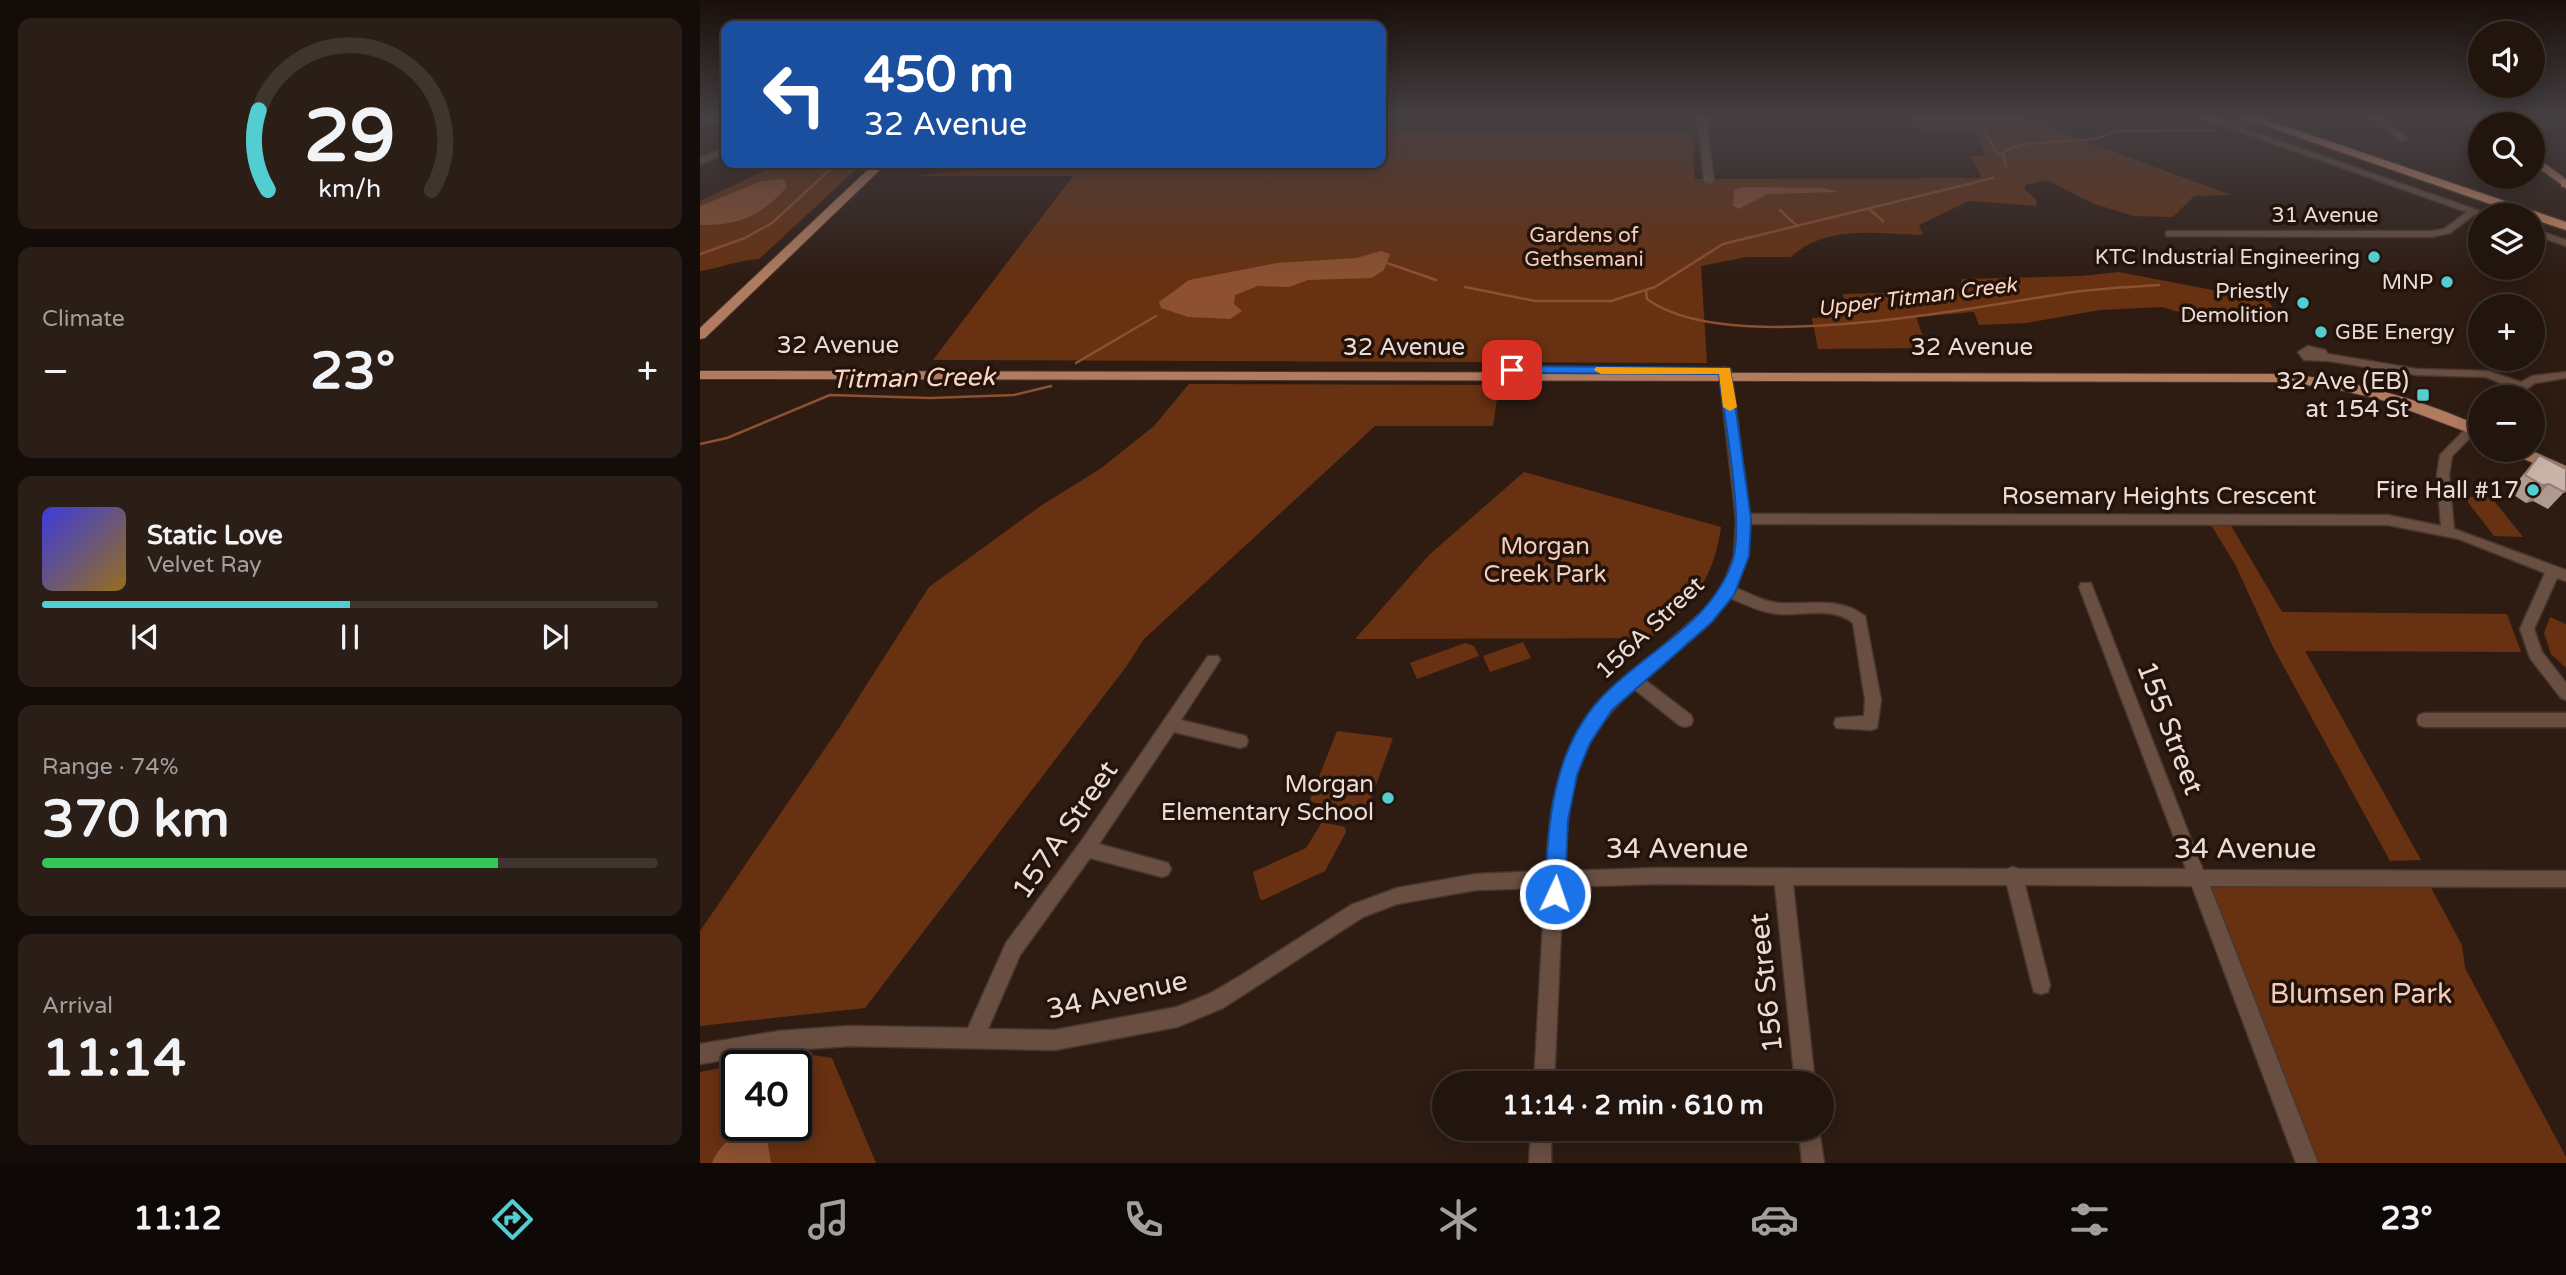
<!DOCTYPE html>
<html lang="en">
<head>
<meta charset="utf-8">
<style>
  body { margin:0; font-family:"Varela Round",sans-serif; background:#2a1e17; color:#f1f3f6; height:100vh; display:flex; flex-direction:column; font-size:26px; white-space:nowrap }
  * { box-sizing:border-box; margin:0 }
  p { font-size:23px; color:#a29f9e }
  .icon { flex:none; width:38px; height:38px; fill:none; stroke:currentColor; stroke-width:2; stroke-linecap:round; stroke-linejoin:round }
  .map { position:relative; flex:1; overflow:hidden }
  .side { display:flex; flex-direction:column; gap:18px; padding:18px; background:#130c08; width:700px }
  .side>* { flex:none }
  .guide { position:absolute; left:21px; top:21px; width:665px; height:147px; border-radius:14px; box-shadow:0 4px 18px #0003,0 0 0 2px #3f342e; background:#1a4fa0; color:#fff; overflow:hidden }
  .controls { position:absolute; left:1768px; top:21px; display:grid; gap:14px }
  .controls a { display:grid; place-items:center; width:77px; height:77px; border-radius:50%; background:#22150e; box-shadow:0 4px 18px #0003,0 0 0 2px #3f342e; font-size:35px }
  .speed { position:absolute; left:21px; top:1050px; display:flex; gap:14px; font-size:35px; font-weight:700; text-align:center }
  .speed>* { display:grid; place-content:center; width:91px; height:91px; border-radius:50%; background:#22150e; box-shadow:0 4px 18px #0003,0 0 0 2px #3f342e; line-height:1 }
  .speed .limit { border:4px solid #111; border-radius:10px; background:#fff; color:#111 }
  .pin { position:absolute; display:grid; place-items:center; width:60px; height:60px; color:#fff; margin:-30px; border-radius:14px; box-shadow:0 4px 10px #0006 }
  .me { position:absolute; width:77px; margin:-38px; rotate:3deg; stroke-linejoin:round; filter:drop-shadow(0 0 5px #0008) }
  .turn { display:flex; align-items:center; gap:24px; height:147px; padding:0 28px; font-size:32px }
  .turn .icon { width:91px; height:91px; stroke-width:2.5 }
  .turn b { display:block; font-size:49px; line-height:60px }
  .big { font-size:52px; font-weight:700; line-height:1.1 }
  .side .widget { flex:1; display:flex; flex-direction:column; justify-content:center; gap:10px; min-width:0; padding:0 24px; border-radius:14px; background:#2a1e17 }
  .side .dial { align-items:center; gap:0 }
  .dial svg { height:182px; overflow:visible; fill:none; stroke:#3f342e; stroke-width:7; stroke-linecap:round; text-anchor:middle }
  .dial text { fill:#f1f3f6; stroke:none }
  .song { display:flex; align-items:center; gap:21px }
  .cover { width:84px; height:84px; border-radius:10px; background:linear-gradient(135deg,hsl(240 70% 55%),hsl(40 70% 35%)) }
  .played { height:7px; border-radius:4px; background:linear-gradient(90deg,#52cdd0 50%,#3f342e 50%) }
  .keys { display:flex; justify-content:space-around; direction:ltr }
  .heat { display:flex; justify-content:space-between; align-items:center; font-size:38px; direction:ltr }
  .charge { height:10px; border-radius:5px; background:linear-gradient(90deg,#34c759 74%,#3f342e 0) }
  .trip { position:absolute; left:732px; top:1071px; width:402px; height:70px; border-radius:35px; background:#22150e; box-shadow:0 4px 18px #0003,0 0 0 2px #3f342e; font-weight:700; line-height:70px; text-align:center }
  .menu { display:flex; height:112px; justify-content:space-around; align-items:center; background:#0e0806; color:#a29f9e }
  .menu .icon { width:49px; height:49px }
  .menu .current { color:#52cdd0 }
  .menu b { font-size:32px; color:#f1f3f6 }
  main { display:flex; flex:1; min-height:0 }
  .map>svg:first-child { display:block }
  .green { fill:#683111; fill-rule:evenodd }
  .water { fill:#8d5131 }
  .lines { fill:none; stroke-linecap:round; stroke-linejoin:round }
  .stream { stroke:#8d5131; stroke-width:2.5 }
  .minor-casing { stroke:#48372e; stroke-width:3 }
  .major-casing { stroke:#48372e; stroke-width:2 }
  .highway-casing { stroke:#48372e; stroke-width:3 }
  .minor { fill:#694f41; fill-rule:evenodd }
  .major { fill:#b17b60; fill-rule:evenodd }
  .highway { fill:#ce8d6b; fill-rule:evenodd }
  .wall { fill:#af9a90 }
  .shaded-wall { fill:#8e7d75 }
  .building { fill:#cbb3a7; stroke:#8e7d75; stroke-width:2 }
  .route { fill:#1a73e8; stroke:#114b97; stroke-width:2 }
  .slow { fill:#f59e0b }
  .poi-dot { fill:#52cdd0; stroke:#24130a; stroke-width:2.5 }
  .labels { text-anchor:middle; dominant-baseline:central; stroke-width:7; stroke-linejoin:round; paint-order:stroke }
  .far-street-label { font-size:21px; fill:#eaddd7; stroke:#24130a }
  .far-park-label { font-size:21px; fill:#f3cdbb; stroke:#24130a }
  .far-poi-label { font-size:21px; fill:#eaddd7; stroke:#24130a; text-anchor:end }
  .far-water-label { font-size:21px; font-style:italic; fill:#fcd6c4; stroke:#24130a }
  .street-label { font-size:24px; fill:#eaddd7; stroke:#24130a }
  .poi-label { font-size:24px; fill:#eaddd7; stroke:#24130a; text-anchor:end }
  .park-label { font-size:24px; fill:#f3cdbb; stroke:#24130a }
  .water-label { font-size:26px; font-style:italic; fill:#fcd6c4; stroke:#24130a }
  .near-street-label { font-size:28px; fill:#eaddd7; stroke:#24130a }
  .near-park-label { font-size:28px; fill:#f3cdbb; stroke:#24130a }
</style>
</head>
<body>
<main>
<section class="side">
<div class="widget dial"><svg viewBox="0 0 100 80">
<path d="M14 69A42 42 0 1 1 86 69"/>
<path d="M14 69A42 42 0 0 1 10 34" stroke="#52cdd0"/>
<text x="50" y="56" font-size="32" font-weight="700">29</text>
<text x="50" y="72" font-size="11">km/h</text>
</svg></div>
<div class="widget"><p>Climate</p>
<div class="heat"><a>−</a><b class="big">23°</b><a>+</a></div>
</div>
<div class="widget">
<div class="song"><i class="cover"></i><div><b>Static Love</b><p>Velvet Ray</p></div></div>
<div class="played"></div>
<div class="keys"><svg class="icon" aria-label="previous" viewBox="0 0 24 24"><path d="M18 5L8 12l10 7zM5 5v14"/></svg><svg class="icon" aria-label="pause" viewBox="0 0 24 24"><path d="M8 5v14M16 5v14"/></svg><svg class="icon" aria-label="next" viewBox="0 0 24 24"><path d="M6 5l10 7-10 7zM19 5v14"/></svg></div>
</div>
<div class="widget"><p>Range · 74%</p><b class="big">370 km</b><div class="charge"></div></div>
<div class="widget"><p>Arrival</p><b class="big">11:14</b></div>
</section>
<div class="map">
<svg width="1866" height="1163" viewBox="0 0 1866 1163">
  <rect width="100%" height="100%" fill="#2e1c13"/>
  <!-- green -->
  <path class="green" d="M1213 117H1319L1531 195 1494 196 1473 217 1434 216 1394 204 1347 180 1325 185V190L1337 200 1336 206 1269 201 1219 225 1223 235C1179 234 1126 224 1091 257H1046L1001 266 1007 363 233 360 373 176H219C249 170 283 173 311 163H681V130L992 132 995 179 1282 178 1270 156 1286 155 1274 131H1219Z
    M81 163H163L59 259C37 260 21 268 0 271V201Z
    M1419 272 1533 294 1535 289 1543 292 1541 294 1564 295 1584 323 1521 324 1462 307 1400 310 1327 323 1279 325 1274 312 1216 317 1227 348 1118 349 1112 318 1146 315 1143 294 1259 291 1262 279 1381 276Z
    M489 384 799 385 793 426H675L444 639 426 667 165 1008 0 1026V931L139 728 229 587 342 505 400 469 454 426Z
    M824 472 1021 527C1013 582 992 605 950 638L655 639 729 555Z
    M1764 497H1791L1823 537 1794 536Z
    M1530 524 1582 612 1807 614 1821 652 1605 651 1721 860 1690 861 1573 647 1535 564 1511 525Z
    M1850 617 1866 624V668L1851 654 1844 633Z
    M823 642 831 658 790 672 783 656Z
    M765 643 774 646 779 656 717 679 710 663Z
    M637 731 693 738 667 810 609 802Z
    M622 822 645 827 646 832 625 871 563 900 560 899 553 872 606 848Z
    M1502 884H1729L1762 945 1765 968 1866 1157V1163H1615Z
    M99 1053 132 1058 176 1163H0V1072ZM37 1066H96V1125H37Z"/>
  <!-- water -->
  <path class="water" d="M84 179 87 187C60 216 40 226 0 225V206L62 181Z
    M1041 187 1122 188 1140 192 1068 194 1039 209 1033 206 1034 190Z
    M681 251 690 254 684 270 672 278 608 280 589 287 558 286 535 295 534 304 542 311 530 319 488 317 461 308 459 302 489 280 577 263 656 258Z
    M55 1126 66 1134 71 1163H12C21 1142 34 1135 55 1126Z"/>
  <g class="lines">
    <!-- stream -->
    <path class="stream" d="M1276 117 1296 152 1303 155 1306 166
      M1303 155 1305 151 1325 144 1395 139 1416 131 1515 130
      M1169 209 1183 221
      M1080 210 1096 225
      M0 254 45 238 72 223 137 163
      M687 263 736 280
      M765 287 835 301H911L955 287 1023 244 1293 178
      M946 291 947 299C1028 359 1276 306 1374 292 1402 288 1431 287 1459 285
      M376 363 456 316
      M0 444 27 438 130 395 230 398 314 395 351 386"/>
    <!-- minor casing -->
    <g class="minor-casing">
      <path id="minor" d="M0 117 26 119V123L0 121Z
        M998 117H1006L1014 182 1009 185 1004 182Z
        M1498 117H1511L1791 215 1775 214 1750 233 1731 237 1466 236V232L1469 231H1731L1744 229 1767 212Z
        M1670 117H1680L1708 139 1701 141Z
        M26 148V154L0 164V158Z
        M1832 228 1866 240V246L1832 234Z
        M1608 346 1625 350 1628 354 1717 369 1788 371 1821 382 1832 376 1866 372V378L1835 383 1815 397H1801L1813 388 1786 377 1717 375 1629 361 1604 360 1598 352Z
        M1025 367 1031 370 1049 514 1688 515 1741 526 1737 475 1740 455 1776 418 1780 417V428L1752 456 1749 475 1754 529 1866 570V581L1857 578 1834 629 1842 652 1866 683V700L1861 698 1830 658 1820 629 1845 573 1759 539 1688 525 1049 524 1048 556 1036 588C1050 594 1063 601 1078 603 1109 605 1139 596 1165 616L1181 700 1177 728 1171 730 1136 728 1134 723 1136 718 1164 716 1165 700 1153 623C1132 606 1103 616 1078 614 1061 612 1046 605 1030 598L1011 621 945 680 991 715 993 720 991 725 985 727 979 725 934 689C874 742 868 794 864 871L956 868 1307 869 1313 867 1319 869H1486L1379 587 1381 583H1391L1503 870 1866 871V887L1510 886 1618 1163H1596L1492 886 1325 885 1350 985 1348 992 1341 994 1334 992 1332 985 1307 885H1093L1115 1083H1095L1075 885 956 884 863 887 854 1083H834L845 888 776 890 697 904 663 917 523 1008 477 1027 355 1050 149 1046 79 1051 0 1064V1044L79 1031 149 1026 268 1028 306 943 380 843 508 656H518L520 660 481 720 546 736 548 741 546 746 540 748 474 732 399 844 468 863 471 869 468 875 462 877 390 858 320 955 288 1029 355 1030 477 1007 509 994 540 976 651 905 697 888 776 874 846 871C851 790 860 736 925 679L927 675 932 673 1001 613 1022 589 1034 556 1036 519 1019 370Z
        M1725 713H1866V727H1725L1719 725 1717 720 1719 715Z
        M831 1129H851V1163H829Z
        M1099 1129H1119L1124 1163H1102Z"/>
    </g>
    <!-- major casing -->
    <g class="major-casing">
      <path id="major" d="M1767 117H1778L1784 124H1780V129Z
        M1832 154 1866 179V188L1832 163Z
        M175 163H187L5 338 0 339V328Z
        M0 371 1584 374C1653 380 1717 398 1780 426V437L1679 399 1635 389 1584 382 0 379Z
        M1809 450H1830L1866 466V477L1812 454Z"/>
    </g>
    <!-- highway casing -->
    <g class="highway-casing">
      <path id="highway" d="M1540 117H1558L1866 222V230L1832 219V215H1822Z
        M1861 180H1866V188L1861 186Z"/>
    </g>
    <!-- minor -->
    <use href="#minor" class="minor"/>
    <!-- major -->
    <use href="#major" class="major"/>
    <!-- highway -->
    <use href="#highway" class="highway"/>
  </g>
  <!-- wall -->
  <path class="wall" d="M1839 455 1866 490 1848 509 1833 501 1826 503 1809 492Z"/>
  <!-- shaded-wall -->
  <path class="shaded-wall" d="M1849 484 1833 501 1826 503 1842 485Z"/>
  <!-- building -->
  <path class="building" d="M1839 455 1866 469V490L1864 492 1849 484 1842 485 1825 475Z"/>
  <!-- sky -->
  <linearGradient id="sky" x2="0" y2="1"><stop stop-color="#190f0a"/><stop offset="0.42" stop-color="#464044"/><stop offset="1" stop-color="#464044" stop-opacity="0"/></linearGradient>
  <rect width="1866" height="280" fill="url(#sky)"/>
  <!-- route -->
  <path class="route" d="M812 366 1030 368 1051 519 1049 556 1034 595 1012 622 912 710 890 743 877 775 868 820 865 894 862 901 855 904 848 901 845 894C848 826 851 753 900 699 943 652 1013 624 1033 559 1044 520 1024 418 1019 374L807 373 806 370Z"/>
  <!-- slow -->
  <path class="slow" d="M896 367 1030 368 1037 407 1030 411 1023 407 1019 374H901L894 370Z"/>
  <!-- markers -->
  <g class="poi-dot">
    <circle cx="1674" cy="257" r="7"/>
    <circle cx="1747" cy="282" r="7"/>
    <circle cx="1603" cy="303" r="7"/>
    <circle cx="1621" cy="332" r="7"/>
    <rect x="1716" y="388" width="14" height="14" rx="3.5"/>
    <circle cx="1833" cy="490" r="7"/>
    <circle cx="688" cy="798" r="7"/>
  </g>
  <g class="labels">
    <!-- far-street labels -->
    <g class="far-street-label">
      <text x="1625" y="215">31 Avenue</text>
    </g>
    <!-- far-park labels -->
    <g class="far-park-label">
      <text x="884" y="235">Gardens of<tspan x="884" dy="24">Gethsemani</tspan></text>
    </g>
    <!-- far-poi labels -->
    <g class="far-poi-label">
      <text x="1660" y="257">KTC Industrial Engineering</text>
      <text x="1733" y="282">MNP</text>
      <text x="1589" y="291">Priestly<tspan x="1589" dy="24">Demolition</tspan></text>
      <text x="1635" y="332" text-anchor="start">GBE Energy</text>
    </g>
    <!-- far-water labels -->
    <g class="far-water-label">
      <text transform="translate(1217 297) rotate(-7)">Upper Titman Creek</text>
    </g>
    <!-- street labels -->
    <g class="street-label">
      <text x="138" y="345">32 Avenue</text>
      <text x="704" y="347">32 Avenue</text>
      <text x="1272" y="347">32 Avenue</text>
      <text x="1459" y="496">Rosemary Heights Crescent</text>
      <text transform="translate(950 628) rotate(-43)">156A Street</text>
    </g>
    <!-- poi labels -->
    <g class="poi-label">
      <text x="1709" y="381">32 Ave (EB)<tspan x="1709" dy="28">at 154 St</tspan></text>
      <text x="1819" y="490">Fire Hall #17</text>
      <text x="674" y="784">Morgan<tspan x="674" dy="28">Elementary School</tspan></text>
    </g>
    <!-- park labels -->
    <g class="park-label">
      <text x="845" y="546">Morgan<tspan x="845" dy="28">Creek Park</tspan></text>
    </g>
    <!-- water labels -->
    <g class="water-label">
      <text transform="translate(213 378) rotate(-1)">Titman Creek</text>
    </g>
    <!-- near-street labels -->
    <g class="near-street-label">
      <text transform="translate(1470 728) rotate(69)">155 Street</text>
      <text transform="translate(365 830) rotate(-55)">157A Street</text>
      <text x="977" y="849">34 Avenue</text>
      <text x="1545" y="849">34 Avenue</text>
      <text transform="translate(1066 983) rotate(-96)">156 Street</text>
      <text transform="translate(417 995) rotate(-12)">34 Avenue</text>
    </g>
    <!-- near-park labels -->
    <g class="near-park-label">
      <text x="1661" y="994">Blumsen Park</text>
    </g>
  </g>
</svg>
<div class="controls">
<a><svg class="icon" aria-label="sound" viewBox="0 0 24 24"><path d="M4 9h4l5-4v14l-5-4H4zM17 9q2 3 0 6"/></svg></a>
<a><svg class="icon" aria-label="search" viewBox="0 0 24 24"><circle cx="10" cy="10" r="6"/><path d="M15 15l6 6"/></svg></a>
<a><svg class="icon" aria-label="layers" viewBox="0 0 24 24"><path d="M12 4l9 5-9 5-9-5zM3 14l9 5 9-5"/></svg></a>
<a>+</a>
<a>−</a>
</div>
<div class="speed"><div class="limit">40</div></div>
<div class="pin" style="left:812px;top:370px;background:#d93025"><svg class="icon" aria-label="arrive" viewBox="0 0 24 24"><path d="M6 21V4h12l-3 4 3 4H6"/></svg></div>
<svg class="me" style="left:855px;top:894px" viewBox="-20 -20 40 40"><circle r="17" fill="#1a73e8" stroke="#fff" stroke-width="3"/><path d="M0-11L8 9 0 5-8 9z" fill="#fff"/></svg>
<div class="trip">11:14 · 2 min · 610 m</div>
<div class="guide">
<div class="turn"><svg class="icon" aria-label="left" viewBox="0 0 24 24"><path d="M17 20v-9H6M10 6l-5 5 5 5"/></svg><div><b>450 m</b>32 Avenue</div></div>
</div>
</div>
</main>
<nav class="menu">
<b>11:12</b>
<svg class="icon current" aria-label="directions" viewBox="0 0 24 24"><path d="M12 3l9 9-9 9-9-9zM9 14v-3h6M13 9l2 2-2 2"/></svg>
<svg class="icon" aria-label="music" viewBox="0 0 24 24"><path d="M9 18V5l10-2v13"/><circle cx="6" cy="18" r="3"/><circle cx="16" cy="16" r="3"/></svg>
<svg class="icon" aria-label="phone" viewBox="0 0 24 24"><path d="M5 4h4l2 5-3 2q2 4 5 5l2-3 5 2v4C11 20 4 13 5 4z"/></svg>
<svg class="icon" aria-label="climate" viewBox="0 0 24 24"><path d="M12 3v18M4 7l16 10M4 17L20 7"/></svg>
<svg class="icon" aria-label="car" viewBox="0 0 24 24"><path d="M5 17H2v-5l4-1 3-4h7l3 4 3 1v5h-3M9 17h6M6 11h13"/><circle cx="7" cy="17" r="2"/><circle cx="17" cy="17" r="2"/></svg>
<svg class="icon" aria-label="filters" viewBox="0 0 24 24"><path d="M4 7h16M4 17h16"/><circle cx="9" cy="7" r="2"/><circle cx="15" cy="17" r="2"/></svg>
<b>23°</b>
</nav>
</body>
</html>
